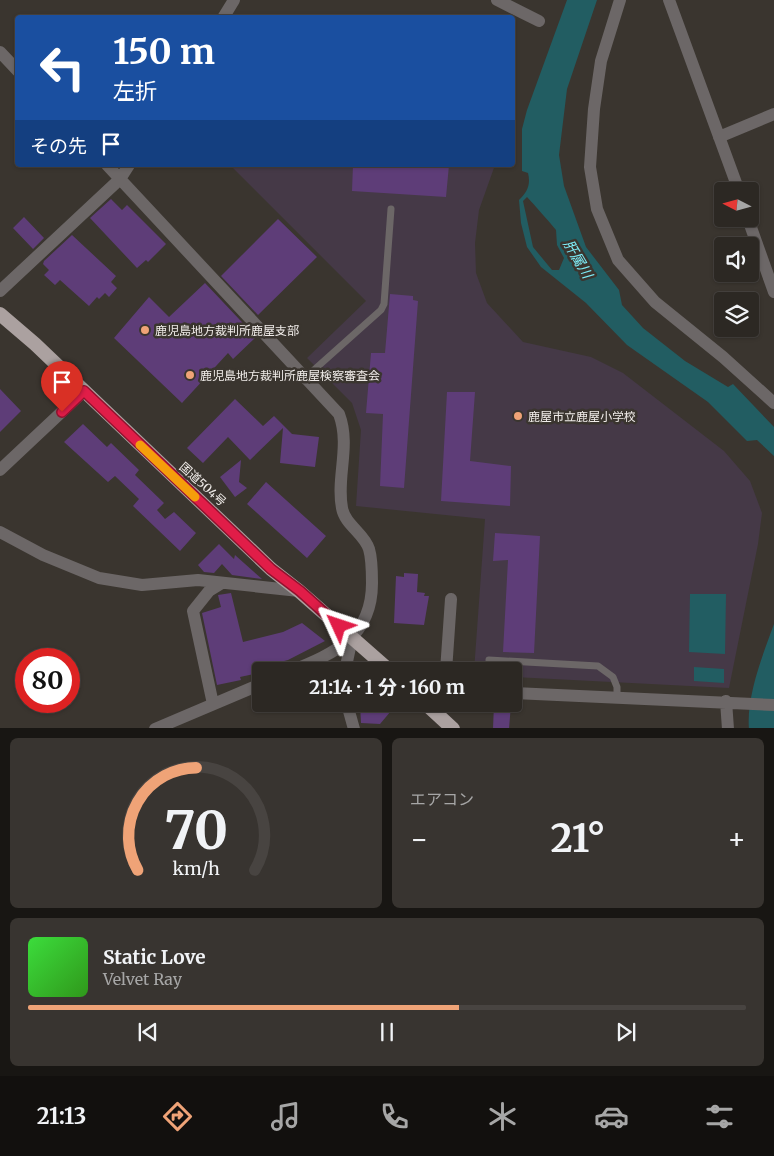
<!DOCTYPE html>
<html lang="ja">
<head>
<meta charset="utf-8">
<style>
  body { margin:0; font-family:Merriweather,"Noto Sans JP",serif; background:#383430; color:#f1f3f6; height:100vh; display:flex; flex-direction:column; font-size:19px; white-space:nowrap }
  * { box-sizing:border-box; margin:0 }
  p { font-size:16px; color:#a6a6a6 }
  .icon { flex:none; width:28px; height:28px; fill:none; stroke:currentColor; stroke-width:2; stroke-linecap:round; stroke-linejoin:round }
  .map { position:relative; height:728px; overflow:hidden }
  .sheet { display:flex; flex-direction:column; gap:10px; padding:10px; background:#181613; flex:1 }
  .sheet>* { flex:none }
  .guide { position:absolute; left:15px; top:15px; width:500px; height:152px; border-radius:5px; box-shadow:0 1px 4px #0004,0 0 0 1px #484441; background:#1a4fa0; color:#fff; overflow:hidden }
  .needle { width:32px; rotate:276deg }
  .controls { position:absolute; left:714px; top:182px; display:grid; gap:10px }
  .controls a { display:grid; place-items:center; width:45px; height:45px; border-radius:5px; background:#2c2823; box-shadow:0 1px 4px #0004,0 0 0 1px #484441; font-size:25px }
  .speed { position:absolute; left:15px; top:648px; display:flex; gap:10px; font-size:25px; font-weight:700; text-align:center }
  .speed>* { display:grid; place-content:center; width:65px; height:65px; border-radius:50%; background:#2c2823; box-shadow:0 1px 4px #0004,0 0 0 1px #484441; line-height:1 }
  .speed .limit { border:8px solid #d22; background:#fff; color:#111 }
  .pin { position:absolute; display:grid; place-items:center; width:42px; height:42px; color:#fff; margin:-51px -21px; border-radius:50% 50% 50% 0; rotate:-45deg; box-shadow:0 0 5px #0007 }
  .pin .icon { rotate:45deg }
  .me { position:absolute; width:55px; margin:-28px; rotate:312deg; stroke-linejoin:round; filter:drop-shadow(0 0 4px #0008) }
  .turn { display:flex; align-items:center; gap:18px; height:105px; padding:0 15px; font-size:22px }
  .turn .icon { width:65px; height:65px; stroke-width:2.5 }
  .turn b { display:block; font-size:35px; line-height:42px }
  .then { display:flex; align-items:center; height:48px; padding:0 15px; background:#0003; gap:10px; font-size:19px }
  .big { font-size:38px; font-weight:700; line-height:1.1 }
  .sheet .card { flex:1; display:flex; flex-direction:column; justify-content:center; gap:8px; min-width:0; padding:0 18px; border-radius:8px; background:#383430 }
  .sheet .dial { align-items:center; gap:0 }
  .dial svg { height:130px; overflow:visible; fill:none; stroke:#484441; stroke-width:7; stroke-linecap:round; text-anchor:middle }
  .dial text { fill:#f1f3f6; stroke:none }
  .song { display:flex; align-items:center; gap:15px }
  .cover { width:60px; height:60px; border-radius:8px; background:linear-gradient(135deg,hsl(120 70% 55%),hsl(110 70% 35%)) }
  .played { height:5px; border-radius:2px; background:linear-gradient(90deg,#efa377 60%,#484441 60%) }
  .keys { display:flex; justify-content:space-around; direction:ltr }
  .heat { display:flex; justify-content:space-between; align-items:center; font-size:28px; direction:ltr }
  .sheet .tiles { flex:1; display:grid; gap:10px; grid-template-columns:1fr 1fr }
  .card:last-child { grid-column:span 2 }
  .trip { position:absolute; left:252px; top:662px; width:270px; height:50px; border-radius:5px; background:#2c2823; box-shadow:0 1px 4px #0004,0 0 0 1px #484441; font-weight:700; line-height:50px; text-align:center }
  .menu { display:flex; height:80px; justify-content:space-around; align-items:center; background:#12100e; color:#a6a6a6 }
  .menu .icon { width:35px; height:35px }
  .menu .current { color:#efa377 }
  .menu b { font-size:22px; color:#f1f3f6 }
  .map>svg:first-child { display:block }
  .education { fill:#453947 }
  .water { fill:#225d62; fill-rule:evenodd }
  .building { fill:#5e3d78 }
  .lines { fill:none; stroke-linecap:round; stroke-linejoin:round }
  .service { stroke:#6c6767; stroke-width:7 }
  .minor { stroke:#6c6767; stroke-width:12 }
  .trunk { stroke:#aba1a0; stroke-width:14 }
  .route-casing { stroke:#92132f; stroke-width:12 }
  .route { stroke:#e11d48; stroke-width:9 }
  .slow { stroke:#f59e0b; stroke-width:9 }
  .poi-dot { fill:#efa377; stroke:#3a352f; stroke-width:2 }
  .labels { text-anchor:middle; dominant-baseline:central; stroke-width:5; stroke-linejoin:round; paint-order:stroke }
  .poi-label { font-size:12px; fill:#f0ece9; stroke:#3a352f; text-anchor:start }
  .street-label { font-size:12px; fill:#f0ece9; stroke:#3a352f }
  .water-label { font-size:14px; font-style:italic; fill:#7eeffa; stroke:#3a352f }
</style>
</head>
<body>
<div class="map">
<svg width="774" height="729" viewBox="0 0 774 729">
  <rect width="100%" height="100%" fill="#3a352f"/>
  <!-- education -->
  <path class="education" d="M234 165H495L479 210 475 243 476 273 487 303 523 342 591 357 623 373 724 451 750 481 762 513 758 544 729 688 514 677V671H474L485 519 356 506 361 430 352 403 307 358 366 301 232 167Z"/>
  <!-- water -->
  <path class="water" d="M567 0H597L567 89 559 155 564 186 586 247 619 290 622 305 643 328 685 361 728 387 733 384 774 427V456L757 440 747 441 708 402 627 345 586 303 541 267 527 247 521 223 519 200C527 192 531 185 528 173L522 171V129L527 110ZM527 197C537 208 546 218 556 230L557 245 564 258 559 270H552L533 247 523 201Z
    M690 594H726L725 654 689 652Z
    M774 624V728L749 729C746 697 763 654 774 624Z
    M694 667 724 669V683L694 681Z"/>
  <!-- building -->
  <path class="building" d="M353 165H449L446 197 352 191Z
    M111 199 122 210 127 205 166 244 148 262 146 260 137 268 90 218Z
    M24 217 44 238 33 249 13 228Z
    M278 219 317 257 258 315 221 276Z
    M72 235 116 276 111 282 117 288 109 297 105 293 99 299 97 297 89 306 60 280 55 285 44 275 49 270 43 264 44 261Z
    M205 283 256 337 233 359 228 353 182 403 114 338 149 297 169 317Z
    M390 294 413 296V300L418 301 404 488 380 486 383 414 366 413 371 353H385Z
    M0 389 21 411 0 432Z
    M447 392H475L470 461 511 466 510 506 441 501Z
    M235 399 263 426 274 416 292 434 319 437 315 467 280 463 283 428 250 460 228 437 203 463 187 448Z
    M83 424 107 447 111 443 139 470 135 475 164 503 157 510 165 519 174 512 196 533 180 551 133 506 139 499 115 476 108 482 64 442Z
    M241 460 239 482 247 488 235 497 220 477Z
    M266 482 326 536 307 558 247 504Z
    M495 533 540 536 534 653 503 652 508 560 493 561Z
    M219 544 234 559 235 555 262 579 232 575 222 564 214 573 204 572 198 565Z
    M404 573 418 574 417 592 425 593 424 596H429L424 625 394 623 396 576 404 577Z
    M231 593 243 642 283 632 302 623 325 641 288 660 253 669 254 674 240 677 241 680 217 685 202 613 221 607 218 595Z
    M360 704H383L391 711 380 724 361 723Z
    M494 704H511L509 729H493Z"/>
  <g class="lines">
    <!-- service -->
    <path class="service" d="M306 377 381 310 384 304 391 209
      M489 660 598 666 613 677 617 687V697"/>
    <!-- minor -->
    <path class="minor" d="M497 0 539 21
      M620 0 601 61 594 109 590 167 597 209 618 260 655 302 723 357 774 403
      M669 0 739 191
      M223 18 234 0
      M0 52 18 71
      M719 137 774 114
      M107 165 339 414C351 446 336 477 342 508 345 525 364 533 369 549 372 559 372 573 372 583 372 637 335 653 291 671
      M748 219 774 292
      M0 291 120 179 129 165
      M0 470 84 391
      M0 532 43 555 99 578 142 585 198 580 299 591
      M345 671 352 638
      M446 671 451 599
      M514 693 774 705
      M726 701 728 729
      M213 704 193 611 209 591 222 583
      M347 704 354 729
      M155 729 261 684"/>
    <!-- trunk -->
    <path class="trunk" d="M0 314 35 344 271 569 299 591 390 671
      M426 704 453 729"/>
  </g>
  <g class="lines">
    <!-- route casing -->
    <g class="route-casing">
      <path id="route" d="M62 412 84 391 271 569 300 591 339 626"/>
    </g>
    <!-- route -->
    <use href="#route" class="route"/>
    <!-- slow -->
    <path class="slow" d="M140 445 195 497"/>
  </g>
  <!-- markers -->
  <g class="poi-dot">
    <circle cx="145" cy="330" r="5"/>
    <circle cx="190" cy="375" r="5"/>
    <circle cx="518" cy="416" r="5"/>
  </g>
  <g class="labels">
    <!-- poi labels -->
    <g class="poi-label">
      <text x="155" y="330">鹿児島地方裁判所鹿屋支部</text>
      <text x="200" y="375">鹿児島地方裁判所鹿屋検察審査会</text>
      <text x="528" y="416">鹿屋市立鹿屋小学校</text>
    </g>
    <!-- street labels -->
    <g class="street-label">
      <text transform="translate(203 484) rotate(42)">国道504号</text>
    </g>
    <!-- water labels -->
    <g class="water-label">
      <text transform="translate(578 259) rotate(59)">肝属川</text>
    </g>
  </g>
</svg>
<div class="controls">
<a><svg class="needle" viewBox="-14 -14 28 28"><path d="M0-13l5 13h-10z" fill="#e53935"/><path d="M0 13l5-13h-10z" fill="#a6a6a6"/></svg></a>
<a><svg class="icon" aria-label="sound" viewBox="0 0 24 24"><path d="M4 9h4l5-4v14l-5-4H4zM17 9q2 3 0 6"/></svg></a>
<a><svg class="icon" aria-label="layers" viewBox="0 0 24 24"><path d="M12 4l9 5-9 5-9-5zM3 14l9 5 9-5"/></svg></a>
</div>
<div class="speed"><div class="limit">80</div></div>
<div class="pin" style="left:62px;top:412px;background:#d93025"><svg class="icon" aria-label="arrive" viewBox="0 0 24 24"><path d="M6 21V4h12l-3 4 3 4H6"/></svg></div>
<svg class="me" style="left:339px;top:626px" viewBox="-20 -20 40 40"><path d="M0-17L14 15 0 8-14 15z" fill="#e11d48" stroke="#fff" stroke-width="4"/></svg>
<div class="trip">21:14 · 1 分 · 160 m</div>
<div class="guide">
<div class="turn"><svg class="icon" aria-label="left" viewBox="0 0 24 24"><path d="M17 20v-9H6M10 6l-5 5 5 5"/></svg><div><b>150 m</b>左折</div></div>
<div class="then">その先<svg class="icon" aria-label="arrive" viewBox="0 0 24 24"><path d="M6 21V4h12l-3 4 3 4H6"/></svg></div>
</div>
</div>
<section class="sheet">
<div class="tiles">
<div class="card dial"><svg viewBox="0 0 100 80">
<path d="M14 69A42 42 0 1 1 86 69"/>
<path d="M14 69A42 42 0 0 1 50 6" stroke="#efa377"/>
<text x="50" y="56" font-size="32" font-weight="700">70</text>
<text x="50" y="72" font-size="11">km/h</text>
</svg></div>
<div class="card"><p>エアコン</p>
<div class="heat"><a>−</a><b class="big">21°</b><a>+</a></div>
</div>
<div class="card">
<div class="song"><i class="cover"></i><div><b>Static Love</b><p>Velvet Ray</p></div></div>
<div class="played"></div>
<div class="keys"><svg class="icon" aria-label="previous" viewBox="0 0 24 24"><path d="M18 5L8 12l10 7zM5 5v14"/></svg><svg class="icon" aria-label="pause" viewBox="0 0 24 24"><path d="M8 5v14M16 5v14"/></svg><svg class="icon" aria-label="next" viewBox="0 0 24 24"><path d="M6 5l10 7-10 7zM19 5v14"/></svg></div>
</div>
</div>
</section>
<nav class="menu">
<b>21:13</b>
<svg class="icon current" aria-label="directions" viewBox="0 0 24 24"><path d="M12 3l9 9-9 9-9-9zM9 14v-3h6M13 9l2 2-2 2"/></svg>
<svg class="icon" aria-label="music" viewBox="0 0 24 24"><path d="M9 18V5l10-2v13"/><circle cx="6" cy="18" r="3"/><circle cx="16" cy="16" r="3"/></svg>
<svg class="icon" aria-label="phone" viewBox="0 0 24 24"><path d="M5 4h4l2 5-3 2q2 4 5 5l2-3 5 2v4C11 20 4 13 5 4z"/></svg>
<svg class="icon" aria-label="climate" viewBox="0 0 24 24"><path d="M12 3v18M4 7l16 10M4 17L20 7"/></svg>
<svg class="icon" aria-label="car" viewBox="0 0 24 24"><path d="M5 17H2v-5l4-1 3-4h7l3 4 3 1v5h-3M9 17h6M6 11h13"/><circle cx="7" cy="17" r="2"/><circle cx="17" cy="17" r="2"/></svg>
<svg class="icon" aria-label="filters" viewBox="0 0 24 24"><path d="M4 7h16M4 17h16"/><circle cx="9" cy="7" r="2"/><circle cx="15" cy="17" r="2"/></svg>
</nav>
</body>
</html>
